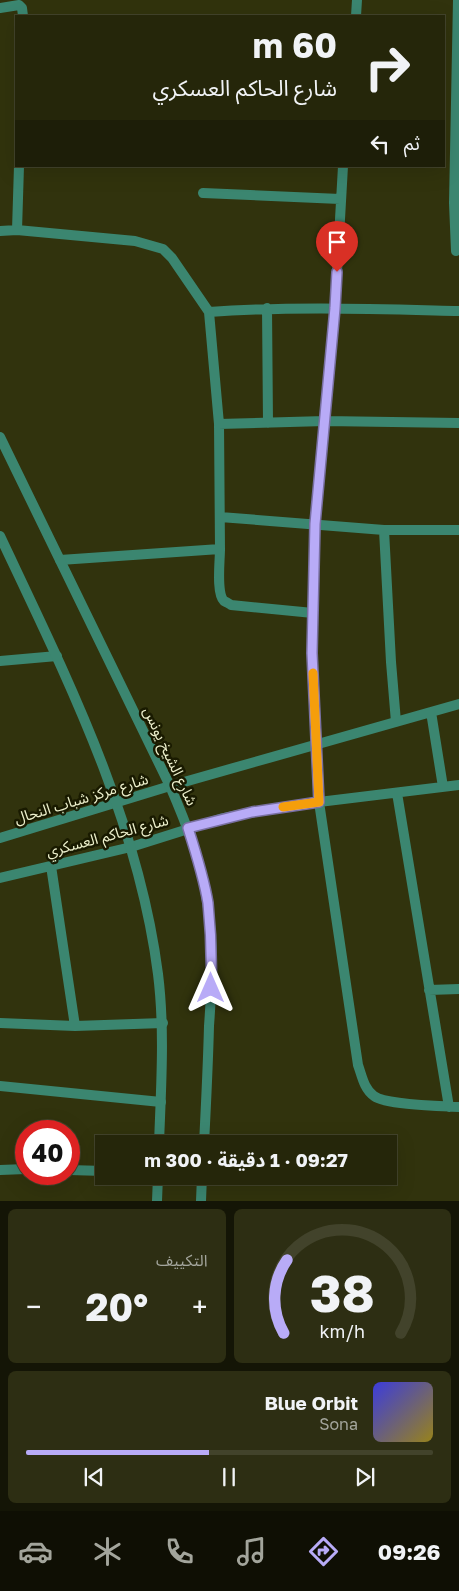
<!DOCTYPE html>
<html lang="ar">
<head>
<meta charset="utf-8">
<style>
  body { margin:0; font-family:"Golos Text","Noto Sans Arabic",sans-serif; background:#2d2e13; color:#f1f3f6; direction:rtl; height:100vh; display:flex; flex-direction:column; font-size:19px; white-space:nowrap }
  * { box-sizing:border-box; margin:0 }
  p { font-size:16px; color:#a3a59c }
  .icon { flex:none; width:28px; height:28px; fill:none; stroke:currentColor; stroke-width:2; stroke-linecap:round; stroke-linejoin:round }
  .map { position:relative; height:1201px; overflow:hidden; direction:ltr }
  .panel { display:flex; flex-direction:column; gap:8px; padding:8px; background:#141506; flex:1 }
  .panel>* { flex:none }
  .top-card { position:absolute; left:15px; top:15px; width:430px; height:152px; border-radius:0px; box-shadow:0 5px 20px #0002,0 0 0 1px #42432b; direction:rtl; background:#25260a; color:#f1f3f6; overflow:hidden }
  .speed { position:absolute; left:15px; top:1120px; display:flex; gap:10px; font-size:25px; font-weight:700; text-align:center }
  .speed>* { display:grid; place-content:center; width:65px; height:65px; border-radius:50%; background:#25260a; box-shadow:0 5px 20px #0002,0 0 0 1px #42432b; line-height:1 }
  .speed .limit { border:8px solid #d22; background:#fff; color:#111 }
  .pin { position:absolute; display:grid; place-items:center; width:42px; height:42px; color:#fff; margin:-51px -21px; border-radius:50% 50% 50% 0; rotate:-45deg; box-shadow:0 0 5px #0007 }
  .pin .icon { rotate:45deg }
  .me { position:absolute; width:55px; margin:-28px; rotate:0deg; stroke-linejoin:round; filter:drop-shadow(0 0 4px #0008) }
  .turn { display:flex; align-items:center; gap:18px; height:105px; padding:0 25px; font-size:22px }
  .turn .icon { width:65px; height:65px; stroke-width:2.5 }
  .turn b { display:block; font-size:35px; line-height:42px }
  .then { display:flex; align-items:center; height:48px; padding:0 25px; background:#0003; gap:10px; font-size:19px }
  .big { font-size:38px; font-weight:700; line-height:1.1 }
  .panel .tile { flex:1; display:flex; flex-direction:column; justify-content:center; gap:8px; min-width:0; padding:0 18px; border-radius:8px; background:#2d2e13 }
  .panel .dial { align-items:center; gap:0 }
  .dial svg { height:130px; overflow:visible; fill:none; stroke:#42432b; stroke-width:7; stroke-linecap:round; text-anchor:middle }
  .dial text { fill:#f1f3f6; stroke:none }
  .song { display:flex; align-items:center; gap:15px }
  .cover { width:60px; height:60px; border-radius:8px; background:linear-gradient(135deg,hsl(240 70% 55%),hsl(50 70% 35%)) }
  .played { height:5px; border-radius:2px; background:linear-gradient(90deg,#b8abf7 45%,#42432b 45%) }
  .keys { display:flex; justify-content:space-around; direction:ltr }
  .heat { display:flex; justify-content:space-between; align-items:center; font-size:28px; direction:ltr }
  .panel .tiles { flex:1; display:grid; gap:8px; grid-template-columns:1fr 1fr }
  .tile:last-child { grid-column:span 2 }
  .trip { position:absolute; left:95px; top:1135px; width:302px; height:50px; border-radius:0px; background:#25260a; box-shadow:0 5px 20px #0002,0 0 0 1px #42432b; font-weight:700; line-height:50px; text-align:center; direction:rtl }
  .menu { display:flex; height:80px; justify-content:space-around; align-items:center; background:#0f0f04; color:#a3a59c }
  .menu .icon { width:35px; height:35px }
  .menu .current { color:#b8abf7 }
  .menu b { font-size:22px; color:#f1f3f6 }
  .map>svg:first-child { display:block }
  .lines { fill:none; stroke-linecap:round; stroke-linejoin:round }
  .minor { stroke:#3b8670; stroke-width:10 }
  .tertiary { stroke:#3b8670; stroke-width:10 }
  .route-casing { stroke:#786fa1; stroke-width:12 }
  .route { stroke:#b8abf7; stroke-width:9 }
  .slow { stroke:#f59e0b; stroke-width:9 }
  .labels { text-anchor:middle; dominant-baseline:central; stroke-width:5; stroke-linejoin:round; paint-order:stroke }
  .street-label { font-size:15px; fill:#edf0cc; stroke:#191a00 }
</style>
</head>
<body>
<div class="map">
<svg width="459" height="1201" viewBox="0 0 459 1201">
  <rect width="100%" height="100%" fill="#31330d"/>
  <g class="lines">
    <!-- minor -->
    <path class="minor" d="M0 8 19 5 22 8 23 16
      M356 16 357 0
      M343 166 335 308 315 524 312 653 319 802 358 1065C362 1076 364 1089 374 1096 386 1105 441 1106 459 1107
      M203 193 340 199
      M17 230 19 166
      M0 231 17 230 135 241 163 249 172 258 209 312
      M456 251 454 203 458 0
      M267 308 268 423
      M219 424 325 421 459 423
      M220 517 384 530H459
      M384 530 391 662 396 722
      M220 549C220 561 216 593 224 601 226 602 230 604 231 605L313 613
      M60 560 220 549 219 424 209 312C292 306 376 309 459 311
      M0 661 57 656
      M431 712 443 787
      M397 793 449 1107
      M0 838 170 786 459 704
      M51 866 75 1026
      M0 878 131 847 220 819 252 812 319 802 459 785
      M429 990 459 989
      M0 1023 75 1026 163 1023
      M0 1086 161 1102
      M0 1170 26 1169
      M69 1170 104 1171"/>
    <!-- tertiary -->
    <path class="tertiary" d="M0 437 170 786C186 823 201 861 207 901 214 942 212 985 209 1026 208 1065 206 1105 204 1144
      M0 536C66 676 138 818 158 974 165 1030 161 1087 159 1144
      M157 1201 158 1176
      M201 1201 202 1176"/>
  </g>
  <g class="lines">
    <!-- route casing -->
    <g class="route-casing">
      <path id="route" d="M211 988C212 959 211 932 208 903 204 878 196 853 188 828L252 812 319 802 312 653 315 524 335 308 337 272"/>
    </g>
    <!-- route -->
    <use href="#route" class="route"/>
    <!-- slow -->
    <path class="slow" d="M283 807 319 802 313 673"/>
  </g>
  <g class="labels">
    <!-- street labels -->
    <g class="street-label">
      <text transform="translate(171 756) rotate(65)">شارع الشيخ يونس</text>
      <text transform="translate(81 798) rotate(-17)">شارع مركز شباب النحال</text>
      <text transform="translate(107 835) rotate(-15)">شارع الحاكم العسكري</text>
    </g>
  </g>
</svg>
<div class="speed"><div class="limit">40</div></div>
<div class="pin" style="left:337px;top:272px;background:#d93025"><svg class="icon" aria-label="arrive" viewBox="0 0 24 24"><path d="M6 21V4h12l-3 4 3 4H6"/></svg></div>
<svg class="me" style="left:211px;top:988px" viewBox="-20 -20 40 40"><path d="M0-17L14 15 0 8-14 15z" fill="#b8abf7" stroke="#fff" stroke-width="4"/></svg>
<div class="trip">09:27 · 1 دقيقة · 300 m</div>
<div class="top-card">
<div class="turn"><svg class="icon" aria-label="right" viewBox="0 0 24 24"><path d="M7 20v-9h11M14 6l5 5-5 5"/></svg><div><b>60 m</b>شارع الحاكم العسكري</div></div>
<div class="then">ثم<svg class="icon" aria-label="left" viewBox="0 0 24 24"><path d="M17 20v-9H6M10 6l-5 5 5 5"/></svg></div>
</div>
</div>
<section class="panel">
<div class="tiles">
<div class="tile dial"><svg viewBox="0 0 100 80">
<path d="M14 69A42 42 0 1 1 86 69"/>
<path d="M14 69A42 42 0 0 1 16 24" stroke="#b8abf7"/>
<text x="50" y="56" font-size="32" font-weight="700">38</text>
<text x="50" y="72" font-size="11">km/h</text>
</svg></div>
<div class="tile"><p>التكييف</p>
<div class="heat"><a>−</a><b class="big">20°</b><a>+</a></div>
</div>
<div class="tile">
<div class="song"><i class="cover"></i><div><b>Blue Orbit</b><p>Sona</p></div></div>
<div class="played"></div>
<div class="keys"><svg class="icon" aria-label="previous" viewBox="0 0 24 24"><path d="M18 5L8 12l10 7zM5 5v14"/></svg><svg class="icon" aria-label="pause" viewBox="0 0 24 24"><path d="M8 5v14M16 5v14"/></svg><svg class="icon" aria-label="next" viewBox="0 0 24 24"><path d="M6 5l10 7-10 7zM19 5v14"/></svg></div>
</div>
</div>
</section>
<nav class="menu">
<b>09:26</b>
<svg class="icon current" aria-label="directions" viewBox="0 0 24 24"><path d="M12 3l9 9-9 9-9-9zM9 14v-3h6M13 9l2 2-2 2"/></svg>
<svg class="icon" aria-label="music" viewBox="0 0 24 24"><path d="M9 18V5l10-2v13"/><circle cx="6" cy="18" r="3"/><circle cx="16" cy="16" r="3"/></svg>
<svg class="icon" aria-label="phone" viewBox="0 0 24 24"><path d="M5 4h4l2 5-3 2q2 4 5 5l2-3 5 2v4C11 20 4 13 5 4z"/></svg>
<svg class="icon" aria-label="climate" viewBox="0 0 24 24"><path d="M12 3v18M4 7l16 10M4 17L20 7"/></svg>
<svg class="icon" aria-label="car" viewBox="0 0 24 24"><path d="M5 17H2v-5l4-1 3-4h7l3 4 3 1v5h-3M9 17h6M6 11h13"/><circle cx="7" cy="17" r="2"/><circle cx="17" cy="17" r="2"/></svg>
</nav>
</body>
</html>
